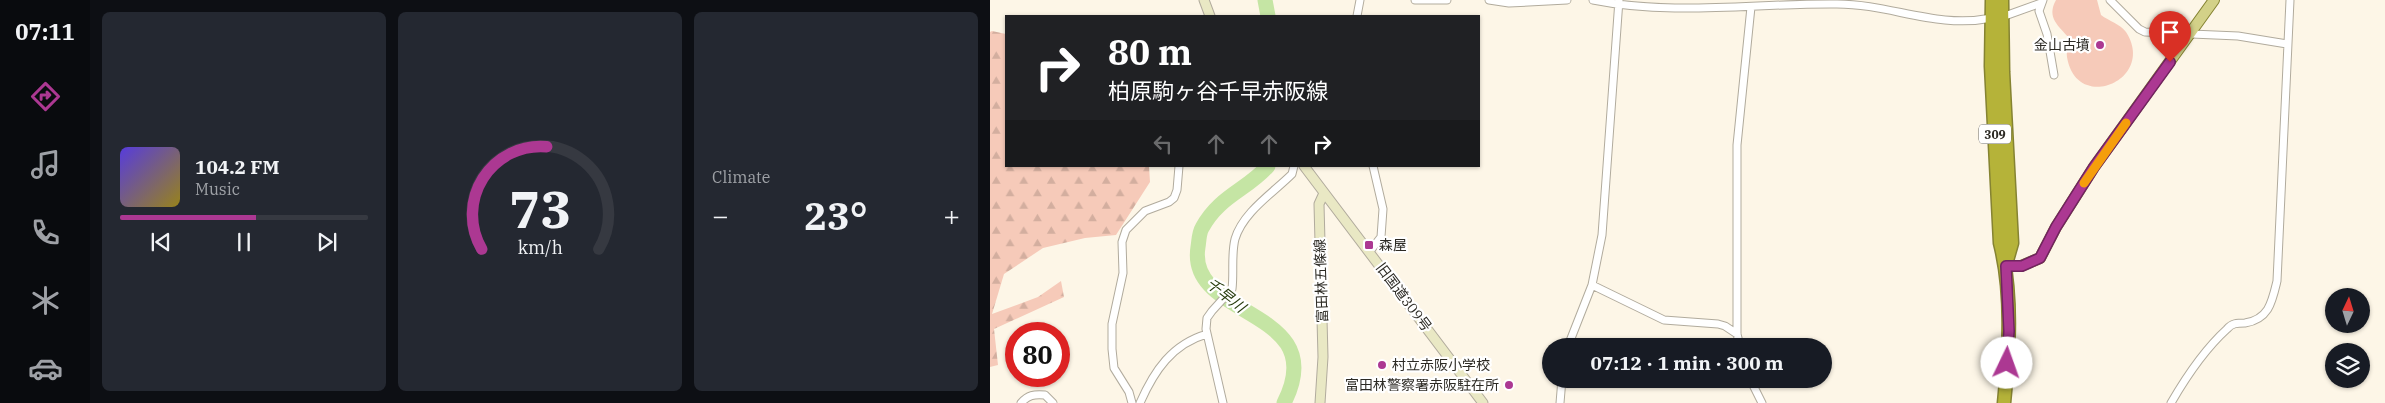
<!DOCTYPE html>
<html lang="en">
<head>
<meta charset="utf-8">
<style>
  body { margin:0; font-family:"IBM Plex Serif","Noto Sans JP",serif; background:#242831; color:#f1f3f6; height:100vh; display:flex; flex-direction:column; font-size:19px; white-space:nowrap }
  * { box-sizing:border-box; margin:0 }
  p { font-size:16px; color:#9ea1a6 }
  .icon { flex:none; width:28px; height:28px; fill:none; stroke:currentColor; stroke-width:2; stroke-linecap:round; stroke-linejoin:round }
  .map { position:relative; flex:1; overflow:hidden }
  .panel { display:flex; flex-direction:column; gap:12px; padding:12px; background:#0d0f14; width:900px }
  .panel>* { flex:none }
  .hud { position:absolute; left:15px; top:15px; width:475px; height:152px; border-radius:0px; box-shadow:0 1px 4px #0004; background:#202124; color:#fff; overflow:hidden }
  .needle { width:32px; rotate:4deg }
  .buttons { position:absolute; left:1335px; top:288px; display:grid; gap:10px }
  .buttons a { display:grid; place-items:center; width:45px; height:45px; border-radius:50%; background:#171b24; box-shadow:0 1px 4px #0004; font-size:25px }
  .speed { position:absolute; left:15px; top:322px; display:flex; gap:10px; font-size:25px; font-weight:700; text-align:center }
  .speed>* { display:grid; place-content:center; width:65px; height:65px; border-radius:50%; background:#171b24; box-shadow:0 1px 4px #0004; line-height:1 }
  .speed .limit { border:8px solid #d22; background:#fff; color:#111 }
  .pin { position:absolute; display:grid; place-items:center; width:42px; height:42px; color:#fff; margin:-51px -21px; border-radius:50% 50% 50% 0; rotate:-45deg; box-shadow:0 0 5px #0007 }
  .pin .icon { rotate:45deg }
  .me { position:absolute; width:55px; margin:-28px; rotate:3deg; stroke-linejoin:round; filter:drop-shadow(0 0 4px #0008) }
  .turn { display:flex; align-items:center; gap:18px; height:105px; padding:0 20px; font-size:22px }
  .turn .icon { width:65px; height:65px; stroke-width:2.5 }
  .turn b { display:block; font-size:35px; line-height:42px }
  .lanes { display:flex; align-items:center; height:48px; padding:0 20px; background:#0003; justify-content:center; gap:25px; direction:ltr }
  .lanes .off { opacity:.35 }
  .big { font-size:38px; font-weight:700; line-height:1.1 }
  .panel .card { flex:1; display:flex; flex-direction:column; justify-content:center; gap:8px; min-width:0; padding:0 18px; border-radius:8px; background:#242831 }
  .panel .dial { align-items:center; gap:0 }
  .dial svg { height:130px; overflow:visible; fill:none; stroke:#363941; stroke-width:7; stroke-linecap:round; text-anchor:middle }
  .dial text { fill:#f1f3f6; stroke:none }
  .song { display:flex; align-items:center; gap:15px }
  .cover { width:60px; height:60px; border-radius:8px; background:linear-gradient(135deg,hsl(250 70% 55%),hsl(50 70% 35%)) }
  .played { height:5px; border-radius:2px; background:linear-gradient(90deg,#ac3892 55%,#363941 55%) }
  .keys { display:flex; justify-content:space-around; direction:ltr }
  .heat { display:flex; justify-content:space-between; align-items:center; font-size:28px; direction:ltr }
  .panel .tiles { flex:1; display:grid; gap:12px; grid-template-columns:repeat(3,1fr) }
  .trip { position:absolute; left:552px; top:338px; width:290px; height:50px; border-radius:25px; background:#171b24; box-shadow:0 1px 4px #0004; font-weight:700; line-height:50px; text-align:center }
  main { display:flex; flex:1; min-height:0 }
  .dock { display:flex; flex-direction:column; width:90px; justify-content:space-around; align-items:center; background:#090b0e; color:#9ea1a6 }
  .dock .icon { width:35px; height:35px }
  .dock .current { color:#ac3892 }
  .dock b { font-size:22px; color:#f1f3f6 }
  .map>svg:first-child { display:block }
  .green { fill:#f6cab9 }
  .forest { fill:url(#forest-firs) }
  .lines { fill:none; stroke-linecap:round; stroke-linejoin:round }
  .river { stroke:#c5e5a4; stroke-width:15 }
  .street-casing { stroke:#b1ab9d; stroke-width:9 }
  .secondary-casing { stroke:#b1ab9d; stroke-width:11 }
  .primary-casing { stroke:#858332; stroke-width:12 }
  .highway-casing { stroke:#858332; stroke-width:15 }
  .street { stroke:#fff; stroke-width:7 }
  .secondary { stroke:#e9e8c4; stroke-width:9 }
  .primary { stroke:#d3d188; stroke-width:10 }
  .highway { stroke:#b5b339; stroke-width:12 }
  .route-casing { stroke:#70245f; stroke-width:12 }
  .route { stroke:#ac3892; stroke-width:9 }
  .slow { stroke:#f59e0b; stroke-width:9 }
  .poi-dot { fill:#ac3892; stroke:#fff; stroke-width:2 }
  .labels { text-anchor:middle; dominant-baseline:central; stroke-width:4.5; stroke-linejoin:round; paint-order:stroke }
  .shield { fill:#fff; stroke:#6b6a66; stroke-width:1 }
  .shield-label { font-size:12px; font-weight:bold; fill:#2c2a24 }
  .poi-label { font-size:14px; fill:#2c2a24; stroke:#fff; text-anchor:end }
  .street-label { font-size:14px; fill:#2c2a24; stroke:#fff }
  .water-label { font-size:15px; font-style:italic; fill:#283c0e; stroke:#fff }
</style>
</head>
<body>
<main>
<nav class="dock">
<b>07:11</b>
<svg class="icon current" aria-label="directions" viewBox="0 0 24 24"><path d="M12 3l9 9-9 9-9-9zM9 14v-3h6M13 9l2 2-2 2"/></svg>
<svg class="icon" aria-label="music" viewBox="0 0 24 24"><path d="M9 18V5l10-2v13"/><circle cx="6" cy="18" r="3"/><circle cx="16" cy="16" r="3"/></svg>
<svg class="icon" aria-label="phone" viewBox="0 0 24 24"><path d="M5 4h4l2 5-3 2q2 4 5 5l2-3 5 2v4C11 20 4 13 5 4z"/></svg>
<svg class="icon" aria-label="climate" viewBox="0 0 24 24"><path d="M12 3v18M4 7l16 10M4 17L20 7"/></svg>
<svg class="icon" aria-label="car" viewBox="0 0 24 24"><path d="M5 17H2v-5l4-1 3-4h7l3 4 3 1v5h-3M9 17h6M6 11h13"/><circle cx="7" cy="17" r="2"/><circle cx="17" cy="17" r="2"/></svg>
</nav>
<section class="panel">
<div class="tiles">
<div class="card">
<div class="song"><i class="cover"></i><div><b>104.2 FM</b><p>Music</p></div></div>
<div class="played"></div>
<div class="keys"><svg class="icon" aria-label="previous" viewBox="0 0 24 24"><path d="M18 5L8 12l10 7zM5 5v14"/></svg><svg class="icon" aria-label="pause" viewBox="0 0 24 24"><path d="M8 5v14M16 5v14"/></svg><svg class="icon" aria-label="next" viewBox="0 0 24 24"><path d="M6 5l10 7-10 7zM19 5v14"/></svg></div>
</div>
<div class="card dial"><svg viewBox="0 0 100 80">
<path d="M14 69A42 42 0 1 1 86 69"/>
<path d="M14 69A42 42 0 0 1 54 6" stroke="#ac3892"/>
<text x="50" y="56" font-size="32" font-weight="700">73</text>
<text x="50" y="72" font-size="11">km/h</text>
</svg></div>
<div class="card"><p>Climate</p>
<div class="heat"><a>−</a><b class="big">23°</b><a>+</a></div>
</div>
</div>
</section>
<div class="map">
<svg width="1395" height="403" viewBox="0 0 1395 403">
  <defs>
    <pattern id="forest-firs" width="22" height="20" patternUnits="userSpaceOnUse" patternTransform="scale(1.25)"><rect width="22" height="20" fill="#f6cab9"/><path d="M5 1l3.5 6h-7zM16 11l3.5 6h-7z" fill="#d3ae9f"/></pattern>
  </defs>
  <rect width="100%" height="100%" fill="#fdf6e7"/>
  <!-- green -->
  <path class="green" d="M1066 0H1107L1111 15C1119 21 1130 24 1136 32 1167 80 1086 114 1077 57 1076 50 1080 45 1079 38 1069 26 1056 18 1066 0Z"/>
  <!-- forest -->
  <path class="forest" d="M2 31 16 34V166H159L160 182 126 235 95 238 53 248 14 274 2 314 48 297 71 281 74 297 4 329 8 365 0 367V32Z"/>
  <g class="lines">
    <!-- river -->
    <path class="river" d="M275 0 278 16
      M278 166C257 190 229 196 212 228 209 233 209 241 208 247 196 320 343 307 294 403"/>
    <!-- street casing -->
    <g class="street-casing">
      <path id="street" d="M425 0H457
        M499 0 519 3 577 0
        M603 0C683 16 766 3 847 4 901 4 946 29 1002 18
        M1053 0 1049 11 1057 34 1064 75
        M1120 0 1149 29 1155 32 1248 36 1297 44
        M367 16 370 0
        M1012 17 1051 3
        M380 251 391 237 393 209 383 166
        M602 285 674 320 728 324 735 326 747 334
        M578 346 602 285 612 235 629 0
        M750 346 747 334V145L761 7
        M760 379 772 403
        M31 403C38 395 44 394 55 395L63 403
        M142 403 139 392 124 368 122 349V324L133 273 132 242 136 230 155 211 179 202 184 198 187 190 189 166
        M150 403C164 371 182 344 217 334
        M233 403 216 329 217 318 222 311 242 289C244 273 241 255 245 239 253 212 283 193 302 174L304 166
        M570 403 572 379
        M1181 403C1196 377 1215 349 1237 329 1242 323 1247 323 1255 323 1279 319 1282 302 1287 281L1300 0"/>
    </g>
    <!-- secondary casing -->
    <g class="secondary-casing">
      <path id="secondary" d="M214 0 220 16
        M314 166 493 403
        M330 403 333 357 329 204 334 193"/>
    </g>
    <!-- primary casing -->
    <g class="primary-casing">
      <path id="primary" d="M1016 266H1031L1050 258 1066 227 1104 167 1224 0"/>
    </g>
    <!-- highway casing -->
    <g class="highway-casing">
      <path id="highway" d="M1002 0 1001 66 1010 243C1023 294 1019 351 1014 403
        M1012 0 1013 72 1022 243 1016 264"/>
    </g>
    <!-- street -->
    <use href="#street" class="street"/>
    <!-- secondary -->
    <use href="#secondary" class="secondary"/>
    <!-- primary -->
    <use href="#primary" class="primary"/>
    <!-- highway -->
    <use href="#highway" class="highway"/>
  </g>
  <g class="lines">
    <!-- route casing -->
    <g class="route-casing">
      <path id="route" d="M1017 363 1019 331 1016 266H1032L1050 258 1066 227 1104 167 1180 62"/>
    </g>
    <!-- route -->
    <use href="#route" class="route"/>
    <!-- slow -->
    <path class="slow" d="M1094 183 1136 123"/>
  </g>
  <!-- markers -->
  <g class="poi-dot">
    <circle cx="1110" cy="45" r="5"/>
    <rect x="374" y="240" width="10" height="10" rx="2.5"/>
    <circle cx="392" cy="365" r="5"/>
    <circle cx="519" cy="385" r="5"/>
  </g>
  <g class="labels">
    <!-- shield labels -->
    <rect class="shield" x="989" y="124.5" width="32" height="19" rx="4"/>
    <g class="shield-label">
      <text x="1005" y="134">309</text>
    </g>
    <!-- poi labels -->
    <g class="poi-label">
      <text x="1100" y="45">金山古墳</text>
      <text x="389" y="245" text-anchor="start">森屋</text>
      <text x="402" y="365" text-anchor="start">村立赤阪小学校</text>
      <text x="509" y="385">富田林警察署赤阪駐在所</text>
    </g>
    <!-- street labels -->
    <g class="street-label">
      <text transform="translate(331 281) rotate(-92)">富田林五條線</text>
      <text transform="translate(414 297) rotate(53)">旧国道309号</text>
    </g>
    <!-- water labels -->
    <g class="water-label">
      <text transform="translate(236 295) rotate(38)">千早川</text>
    </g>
  </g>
</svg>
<div class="buttons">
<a><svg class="needle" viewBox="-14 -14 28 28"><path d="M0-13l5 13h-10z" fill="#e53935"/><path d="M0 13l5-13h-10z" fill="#9ea1a6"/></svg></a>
<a><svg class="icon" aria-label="layers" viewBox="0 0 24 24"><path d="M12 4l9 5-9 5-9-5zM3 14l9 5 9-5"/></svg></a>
</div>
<div class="speed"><div class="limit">80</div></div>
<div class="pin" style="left:1180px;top:62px;background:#d93025"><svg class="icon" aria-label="arrive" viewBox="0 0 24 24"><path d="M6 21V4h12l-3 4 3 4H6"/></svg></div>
<svg class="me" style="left:1017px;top:363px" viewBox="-20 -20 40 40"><circle r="19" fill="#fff"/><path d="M0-13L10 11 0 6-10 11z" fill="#ac3892"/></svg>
<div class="trip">07:12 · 1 min · 300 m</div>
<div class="hud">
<div class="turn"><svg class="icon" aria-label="right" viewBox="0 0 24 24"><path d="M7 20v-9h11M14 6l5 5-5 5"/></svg><div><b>80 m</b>柏原駒ヶ谷千早赤阪線</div></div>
<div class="lanes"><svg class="icon off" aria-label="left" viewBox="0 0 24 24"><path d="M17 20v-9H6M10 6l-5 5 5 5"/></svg><svg class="icon off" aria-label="ahead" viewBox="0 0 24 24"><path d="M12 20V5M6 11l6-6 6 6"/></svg><svg class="icon off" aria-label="ahead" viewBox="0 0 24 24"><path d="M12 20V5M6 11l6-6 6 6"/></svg><svg class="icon" aria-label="right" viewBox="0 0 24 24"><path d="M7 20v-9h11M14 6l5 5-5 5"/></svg></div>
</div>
</div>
</main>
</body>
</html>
